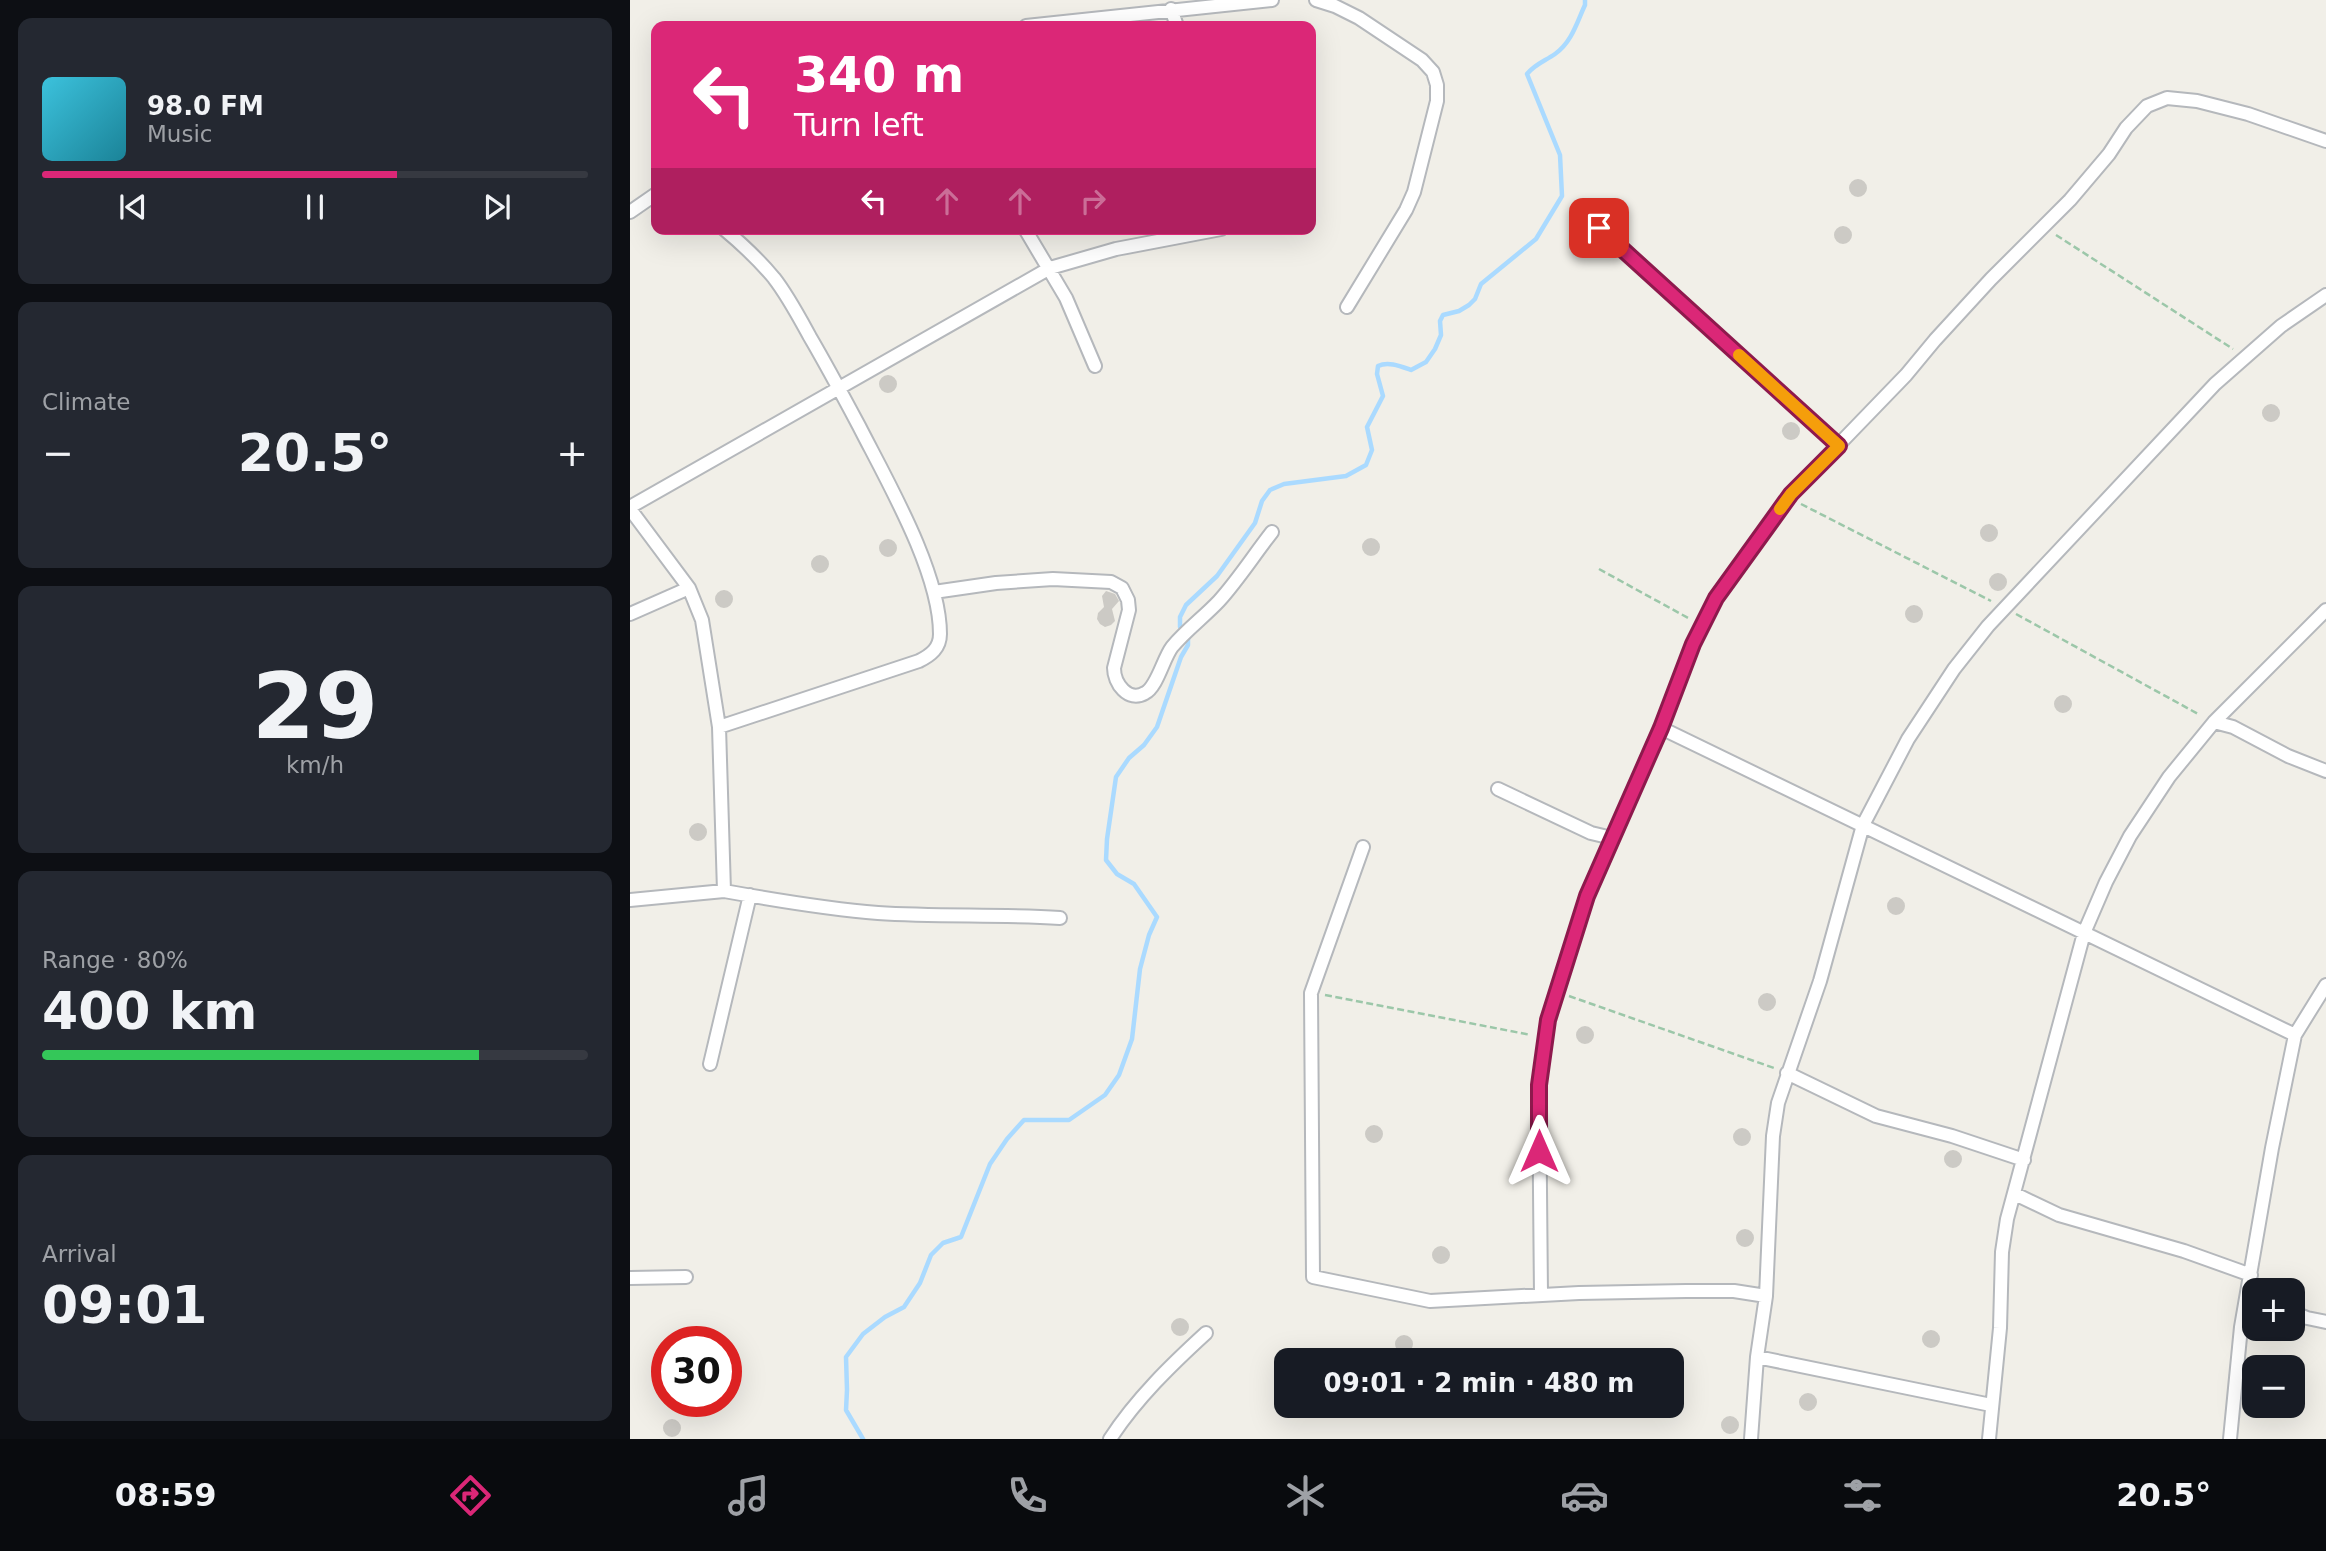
<!DOCTYPE html>
<html lang="en">
<head>
<meta charset="utf-8">
<style>
  body { margin:0; font-family:"DejaVu Sans",sans-serif; background:#242831; color:#f1f3f6; height:100vh; display:flex; flex-direction:column; font-size:26px; white-space:nowrap }
  * { box-sizing:border-box; margin:0 }
  p { font-size:23px; color:#9ea1a6 }
  .icon { flex:none; width:38px; height:38px; fill:none; stroke:currentColor; stroke-width:2; stroke-linecap:round; stroke-linejoin:round }
  .map { position:relative; flex:1; overflow:hidden }
  .side { display:flex; flex-direction:column; gap:18px; padding:18px; background:#0d0f14; width:630px }
  .side>* { flex:none }
  .hud { position:absolute; left:21px; top:21px; width:665px; height:214px; border-radius:14px; box-shadow:0 7px 28px #0002; background:#db2777; color:#fff; overflow:hidden }
  .buttons { position:absolute; left:1612px; top:1278px; display:grid; gap:14px }
  .buttons a { display:grid; place-items:center; width:63px; height:63px; border-radius:14px; background:#171b24; box-shadow:0 7px 28px #0002; font-size:35px }
  .speed { position:absolute; left:21px; top:1326px; display:flex; gap:14px; font-size:35px; font-weight:700; text-align:center }
  .speed>* { display:grid; place-content:center; width:91px; height:91px; border-radius:50%; background:#171b24; box-shadow:0 7px 28px #0002; line-height:1 }
  .speed .limit { border:10px solid #d22; background:#fff; color:#111 }
  .pin { position:absolute; display:grid; place-items:center; width:60px; height:60px; color:#fff; margin:-30px; border-radius:14px; box-shadow:0 4px 10px #0006 }
  .me { position:absolute; width:77px; margin:-38px; rotate:0deg; stroke-linejoin:round; filter:drop-shadow(0 0 5px #0008) }
  .turn { display:flex; align-items:center; gap:24px; height:147px; padding:0 28px; font-size:32px }
  .turn .icon { width:91px; height:91px; stroke-width:2.5 }
  .turn b { display:block; font-size:49px; line-height:60px }
  .lanes { display:flex; align-items:center; height:66px; padding:0 28px; background:#0003; justify-content:center; gap:35px; direction:ltr }
  .lanes .off { opacity:.35 }
  .big { font-size:52px; font-weight:600; line-height:1.1 }
  .side .card { flex:1; display:flex; flex-direction:column; justify-content:center; gap:10px; min-width:0; padding:0 24px; border-radius:14px; background:#242831 }
  .side .dial { align-items:center; gap:0 }
  .dial b { font-size:91px; line-height:1 }
  .song { display:flex; align-items:center; gap:21px }
  .cover { width:84px; height:84px; border-radius:10px; background:linear-gradient(135deg,hsl(190 70% 55%),hsl(190 70% 35%)) }
  .played { height:7px; border-radius:4px; background:linear-gradient(90deg,#db2777 65%,#363941 65%) }
  .keys { display:flex; justify-content:space-around; direction:ltr }
  .heat { display:flex; justify-content:space-between; align-items:center; font-size:38px; direction:ltr }
  .charge { height:10px; border-radius:5px; background:linear-gradient(90deg,#34c759 80%,#363941 0) }
  .trip { position:absolute; left:644px; top:1348px; width:410px; height:70px; border-radius:14px; background:#171b24; box-shadow:0 7px 28px #0002; font-weight:600; line-height:70px; text-align:center }
  .dock { display:flex; height:112px; justify-content:space-around; align-items:center; background:#090b0e; color:#9ea1a6 }
  .dock .icon { width:49px; height:49px }
  .dock .active { color:#db2777 }
  .dock b { font-size:32px; color:#f1f3f6 }
  main { display:flex; flex:1; min-height:0 }
  .map>svg:first-child { display:block }
  .lines { fill:none; stroke-linecap:round; stroke-linejoin:round }
  .stream { stroke:#aadaff; stroke-width:4.5 }
  .building { fill:#cccac5 }
  .minor-casing { stroke:#b5b8bc; stroke-width:16 }
  .path { stroke:#9cc7a9; stroke-width:2.5; stroke-dasharray:7 3.5; stroke-linecap:butt }
  .minor { stroke:#fff; stroke-width:12 }
  .route-casing { stroke:#8e194d; stroke-width:18 }
  .route { stroke:#db2777; stroke-width:12 }
  .slow { stroke:#f59e0b; stroke-width:12 }
</style>
</head>
<body>
<main>
<section class="side">
<div class="card">
<div class="song"><i class="cover"></i><div><b>98.0 FM</b><p>Music</p></div></div>
<div class="played"></div>
<div class="keys"><svg class="icon" aria-label="previous" viewBox="0 0 24 24"><path d="M18 5L8 12l10 7zM5 5v14"/></svg><svg class="icon" aria-label="pause" viewBox="0 0 24 24"><path d="M8 5v14M16 5v14"/></svg><svg class="icon" aria-label="next" viewBox="0 0 24 24"><path d="M6 5l10 7-10 7zM19 5v14"/></svg></div>
</div>
<div class="card"><p>Climate</p>
<div class="heat"><a>−</a><b class="big">20.5°</b><a>+</a></div>
</div>
<div class="card dial"><b>29</b><p>km/h</p></div>
<div class="card"><p>Range · 80%</p><b class="big">400 km</b><div class="charge"></div></div>
<div class="card"><p>Arrival</p><b class="big">09:01</b></div>
</section>
<div class="map">
<svg width="1696" height="1439" viewBox="0 0 1696 1439">
  <rect width="100%" height="100%" fill="#f1efe8"/>
  <g class="lines">
    <!-- stream -->
    <path class="stream" d="M550 627V617L556 605 587 576 625 523 632 501 640 490 654 484 716 476 736 465 742 450 737 427 753 396 747 374 748 366C758 361 770 366 781 370L796 362 805 349 811 335 810 321 813 315 829 311 839 305 845 299 851 284 906 239 932 196 930 155 897 74C905 64 915 61 925 54 942 42 947 22 955 5V0
      M233 1439 216 1410 217 1390 216 1357 233 1334 255 1317 274 1307 290 1283 301 1255 313 1243 331 1237 360 1164 377 1139 394 1120H439L475 1095 489 1075 502 1039 510 969 519 935 527 917 504 884 487 874 476 860 477 839 486 777 499 758 514 745 527 727 551 657 558 645V638"/>
  </g>
  <!-- building -->
  <path class="building" d="M1219 188a9 9 0 1 1 18 0a9 9 0 1 1-18 0Z
    M1204 235a9 9 0 1 1 18 0a9 9 0 1 1-18 0Z
    M249 384a9 9 0 1 1 18 0a9 9 0 1 1-18 0Z
    M1632 413a9 9 0 1 1 18 0a9 9 0 1 1-18 0Z
    M1152 431a9 9 0 1 1 18 0a9 9 0 1 1-18 0Z
    M1350 533a9 9 0 1 1 18 0a9 9 0 1 1-18 0Z
    M732 547a9 9 0 1 1 18 0a9 9 0 1 1-18 0Z
    M249 548a9 9 0 1 1 18 0a9 9 0 1 1-18 0Z
    M181 564a9 9 0 1 1 18 0a9 9 0 1 1-18 0Z
    M1359 582a9 9 0 1 1 18 0a9 9 0 1 1-18 0Z
    M85 599a9 9 0 1 1 18 0a9 9 0 1 1-18 0Z
    M476 591 485 594 489 601 482 609 485 621 481 625 475 627 470 624 467 619 468 613 474 607 472 596Z
    M1275 614a9 9 0 1 1 18 0a9 9 0 1 1-18 0Z
    M1424 704a9 9 0 1 1 18 0a9 9 0 1 1-18 0Z
    M59 832a9 9 0 1 1 18 0a9 9 0 1 1-18 0Z
    M1257 906a9 9 0 1 1 18 0a9 9 0 1 1-18 0Z
    M1128 1002a9 9 0 1 1 18 0a9 9 0 1 1-18 0Z
    M946 1035a9 9 0 1 1 18 0a9 9 0 1 1-18 0Z
    M735 1134a9 9 0 1 1 18 0a9 9 0 1 1-18 0Z
    M1103 1137a9 9 0 1 1 18 0a9 9 0 1 1-18 0Z
    M1314 1159a9 9 0 1 1 18 0a9 9 0 1 1-18 0Z
    M1106 1238a9 9 0 1 1 18 0a9 9 0 1 1-18 0Z
    M802 1255a9 9 0 1 1 18 0a9 9 0 1 1-18 0Z
    M541 1327a9 9 0 1 1 18 0a9 9 0 1 1-18 0Z
    M1292 1339a9 9 0 1 1 18 0a9 9 0 1 1-18 0Z
    M765 1344a9 9 0 1 1 18 0a9 9 0 1 1-18 0Z
    M1169 1402a9 9 0 1 1 18 0a9 9 0 1 1-18 0Z
    M1091 1425a9 9 0 1 1 18 0a9 9 0 1 1-18 0Z
    M33 1428a9 9 0 1 1 18 0a9 9 0 1 1-18 0Z"/>
  <g class="lines">
    <!-- minor casing -->
    <g class="minor-casing">
      <path id="minor" d="M686 0 705 6 729 18 792 60 803 72 807 85V101L784 192 776 210 717 307
        M541 9 547 26
        M396 26 642 0
        M0 212 26 194
        M969 227 1209 446
        M395 229 436 298 465 366
        M0 507 420 268 486 249 591 229
        M0 509 59 588 72 620 89 727 94 891 0 900
        M304 592 366 583 423 579 481 582 492 588 498 600 499 610 484 668C484 683 498 703 515 693 527 687 533 659 542 647 556 630 574 617 589 601 608 580 624 555 642 532
        M0 614 59 588
        M1584 722 1603 727 1658 756 1696 771
        M89 727 289 661C301 655 310 648 310 634 310 572 257 481 229 426 213 396 197 366 180 337 169 317 158 296 144 278 129 260 112 244 94 229
        M1031 728 1063 644 1086 598 1161 494 1276 375 1305 340 1361 279 1440 200 1479 154 1496 128 1517 106 1537 98 1567 101 1618 114 1696 141
        M868 789 961 833 982 838
        M733 847 681 993 683 1277 800 1301 949 1293 1056 1291H1104L1136 1296
        M94 891C144 900 197 909 248 913 309 917 370 914 430 918
        M1665 1035 1696 985
        M80 1064 120 895
        M1157 1073 1246 1116 1322 1136 1394 1160
        M1385 1194 1429 1215 1554 1251 1621 1275
        M0 1278 56 1277
        M911 1295 909 1085 918 1020 957 896 1031 728 1665 1035 1642 1148 1611 1327 1600 1439
        M1662 1312 1677 1318 1696 1322
        M1127 1357 1361 1405
        M480 1439C506 1399 541 1365 576 1333
        M1121 1439 1127 1357 1136 1296 1143 1136 1148 1103 1190 981 1233 825 1278 739 1324 669 1358 626 1585 384 1651 326 1696 295
        M1359 1439 1370 1328 1372 1252 1377 1219 1454 933 1476 882 1500 836 1539 777 1584 722 1696 610"/>
    </g>
    <!-- path -->
    <path class="path" d="M1426 235 1603 349
      M1171 504 1361 601
      M969 569 1060 619
      M1386 614 1570 715
      M695 995 901 1035
      M939 996 1144 1068"/>
    <!-- minor -->
    <use href="#minor" class="minor"/>
  </g>
  <g class="lines">
    <!-- route casing -->
    <g class="route-casing">
      <path id="route" d="M909 1151V1085L918 1020 957 896 1031 728 1063 644 1086 598 1161 494 1209 446 969 228"/>
    </g>
    <!-- route -->
    <use href="#route" class="route"/>
    <!-- slow -->
    <path class="slow" d="M1109 355 1209 446 1161 494 1150 509"/>
  </g>
</svg>
<div class="buttons">
<a>+</a>
<a>−</a>
</div>
<div class="speed"><div class="limit">30</div></div>
<div class="pin" style="left:969px;top:228px;background:#d93025"><svg class="icon" aria-label="arrive" viewBox="0 0 24 24"><path d="M6 21V4h12l-3 4 3 4H6"/></svg></div>
<svg class="me" style="left:909px;top:1151px" viewBox="-20 -20 40 40"><path d="M0-17L14 15 0 8-14 15z" fill="#db2777" stroke="#fff" stroke-width="4"/></svg>
<div class="trip">09:01 · 2 min · 480 m</div>
<div class="hud">
<div class="turn"><svg class="icon" aria-label="left" viewBox="0 0 24 24"><path d="M17 20v-9H6M10 6l-5 5 5 5"/></svg><div><b>340 m</b>Turn left</div></div>
<div class="lanes"><svg class="icon" aria-label="left" viewBox="0 0 24 24"><path d="M17 20v-9H6M10 6l-5 5 5 5"/></svg><svg class="icon off" aria-label="ahead" viewBox="0 0 24 24"><path d="M12 20V5M6 11l6-6 6 6"/></svg><svg class="icon off" aria-label="ahead" viewBox="0 0 24 24"><path d="M12 20V5M6 11l6-6 6 6"/></svg><svg class="icon off" aria-label="right" viewBox="0 0 24 24"><path d="M7 20v-9h11M14 6l5 5-5 5"/></svg></div>
</div>
</div>
</main>
<nav class="dock">
<b>08:59</b>
<svg class="icon active" aria-label="directions" viewBox="0 0 24 24"><path d="M12 3l9 9-9 9-9-9zM9 14v-3h6M13 9l2 2-2 2"/></svg>
<svg class="icon" aria-label="music" viewBox="0 0 24 24"><path d="M9 18V5l10-2v13"/><circle cx="6" cy="18" r="3"/><circle cx="16" cy="16" r="3"/></svg>
<svg class="icon" aria-label="phone" viewBox="0 0 24 24"><path d="M5 4h4l2 5-3 2q2 4 5 5l2-3 5 2v4C11 20 4 13 5 4z"/></svg>
<svg class="icon" aria-label="climate" viewBox="0 0 24 24"><path d="M12 3v18M4 7l16 10M4 17L20 7"/></svg>
<svg class="icon" aria-label="car" viewBox="0 0 24 24"><path d="M5 17H2v-5l4-1 3-4h7l3 4 3 1v5h-3M9 17h6M6 11h13"/><circle cx="7" cy="17" r="2"/><circle cx="17" cy="17" r="2"/></svg>
<svg class="icon" aria-label="filters" viewBox="0 0 24 24"><path d="M4 7h16M4 17h16"/><circle cx="9" cy="7" r="2"/><circle cx="15" cy="17" r="2"/></svg>
<b>20.5°</b>
</nav>
</body>
</html>
